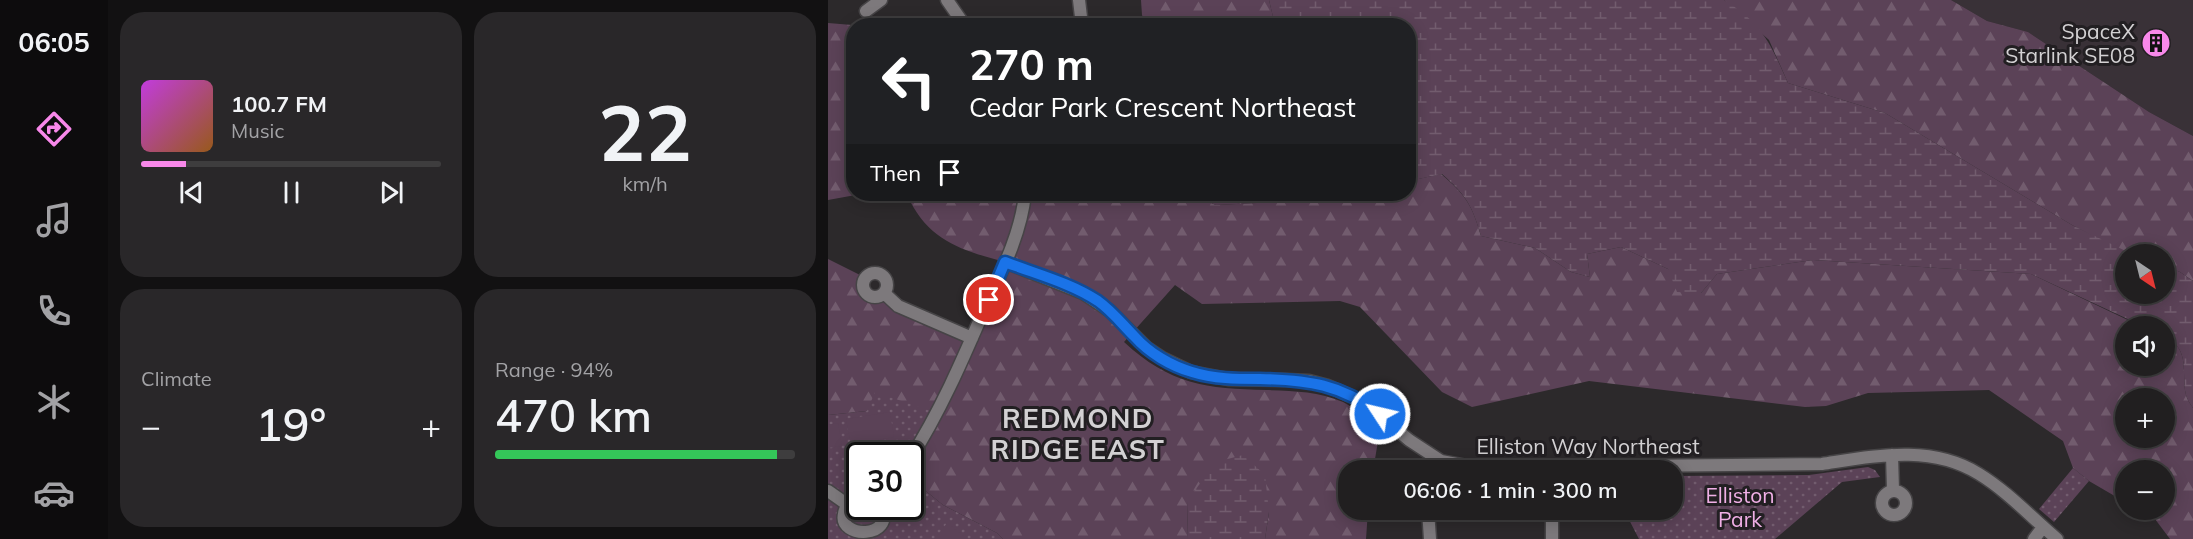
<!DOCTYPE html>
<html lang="en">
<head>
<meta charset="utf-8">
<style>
  body { margin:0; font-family:Mulish,sans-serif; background:#292729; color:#f1f3f6; height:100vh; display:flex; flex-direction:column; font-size:22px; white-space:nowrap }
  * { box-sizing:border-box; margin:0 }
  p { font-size:20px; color:#a2a2a5 }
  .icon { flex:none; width:33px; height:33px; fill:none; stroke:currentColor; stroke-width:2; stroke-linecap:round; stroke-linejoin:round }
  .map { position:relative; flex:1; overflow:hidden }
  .drawer { display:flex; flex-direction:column; gap:12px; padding:12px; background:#121112; width:720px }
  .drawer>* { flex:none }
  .guide { position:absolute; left:18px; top:18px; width:570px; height:183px; border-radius:24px; box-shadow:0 3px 15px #0003,0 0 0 2px #3e3d3e; background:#202124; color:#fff; overflow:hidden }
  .needle { width:39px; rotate:145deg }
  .buttons { position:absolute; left:1287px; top:244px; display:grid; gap:12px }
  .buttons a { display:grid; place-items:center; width:60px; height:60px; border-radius:50%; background:#211f20; box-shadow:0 3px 15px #0003,0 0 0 2px #3e3d3e; font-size:30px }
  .speed { position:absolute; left:18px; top:442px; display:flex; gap:12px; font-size:30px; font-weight:700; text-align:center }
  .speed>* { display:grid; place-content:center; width:78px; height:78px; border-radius:50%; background:#211f20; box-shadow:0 3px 15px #0003,0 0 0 2px #3e3d3e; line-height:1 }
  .speed .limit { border:3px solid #111; border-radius:9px; background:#fff; color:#111 }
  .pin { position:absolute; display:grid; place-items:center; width:51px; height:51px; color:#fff; margin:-26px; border:3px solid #fff; border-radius:50%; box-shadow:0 2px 6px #0007 }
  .me { position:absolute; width:66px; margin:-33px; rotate:305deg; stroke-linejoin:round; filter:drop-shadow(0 0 4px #0008) }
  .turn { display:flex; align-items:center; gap:21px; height:126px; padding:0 24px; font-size:27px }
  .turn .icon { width:78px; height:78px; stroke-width:2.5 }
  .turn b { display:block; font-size:42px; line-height:51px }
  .then { display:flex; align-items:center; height:57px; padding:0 24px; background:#0003; gap:12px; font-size:22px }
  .big { font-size:45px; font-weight:600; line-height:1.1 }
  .drawer .tile { flex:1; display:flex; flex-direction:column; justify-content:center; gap:9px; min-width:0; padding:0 21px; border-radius:24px; background:#292729 }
  .drawer .dial { align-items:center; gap:0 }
  .dial b { font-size:78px; line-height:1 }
  .song { display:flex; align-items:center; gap:18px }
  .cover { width:72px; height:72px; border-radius:9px; background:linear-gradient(135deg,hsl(290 70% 55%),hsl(30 70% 35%)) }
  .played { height:6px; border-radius:3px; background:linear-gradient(90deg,#f888ea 15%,#3e3d3e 15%) }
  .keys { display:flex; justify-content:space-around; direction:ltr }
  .heat { display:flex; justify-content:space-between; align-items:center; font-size:33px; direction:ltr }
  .charge { height:9px; border-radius:4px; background:linear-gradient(90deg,#34c759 94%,#3e3d3e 0) }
  .drawer .tiles { flex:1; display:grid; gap:12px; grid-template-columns:repeat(2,1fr) }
  .trip { position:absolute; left:510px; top:460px; width:345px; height:60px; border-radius:24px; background:#211f20; box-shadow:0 3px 15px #0003,0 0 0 2px #3e3d3e; font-weight:600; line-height:60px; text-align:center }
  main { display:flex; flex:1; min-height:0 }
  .menu { display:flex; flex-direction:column; width:108px; justify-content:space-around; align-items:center; background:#0d0c0d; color:#a2a2a5 }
  .menu .icon { width:42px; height:42px }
  .menu .current { color:#f888ea }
  .menu b { font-size:27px; color:#f1f3f6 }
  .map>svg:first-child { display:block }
  .built { fill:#393137 }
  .forest { fill:url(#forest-firs); fill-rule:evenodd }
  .wetland { fill:url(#wetland-marsh) }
  .park { fill:url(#park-dots) }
  .garden { fill:#5b4257 }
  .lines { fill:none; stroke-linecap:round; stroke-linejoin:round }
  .minor-casing { stroke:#464446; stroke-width:15 }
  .minor { stroke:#7d797c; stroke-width:12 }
  .route-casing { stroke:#114b97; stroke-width:15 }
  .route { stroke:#1a73e8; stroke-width:10 }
  .labels { text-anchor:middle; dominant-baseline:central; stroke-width:6; stroke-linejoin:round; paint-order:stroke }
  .poi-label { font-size:21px; fill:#d3d1d3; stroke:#221f22; text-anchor:end }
  .street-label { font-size:21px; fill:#d3d1d3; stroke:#221f22 }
  .park-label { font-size:21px; fill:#f0afe6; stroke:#221f22 }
  .district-label { font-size:27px; font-weight:bold; letter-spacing:1.5px; fill:#d3d1d3; stroke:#221f22 }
</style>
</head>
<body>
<main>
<nav class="menu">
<b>06:05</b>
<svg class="icon current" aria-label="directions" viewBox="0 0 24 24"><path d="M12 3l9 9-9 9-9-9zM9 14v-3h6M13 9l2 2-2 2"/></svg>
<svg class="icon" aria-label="music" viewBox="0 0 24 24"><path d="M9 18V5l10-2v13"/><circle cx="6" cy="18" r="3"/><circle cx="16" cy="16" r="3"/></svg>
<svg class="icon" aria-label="phone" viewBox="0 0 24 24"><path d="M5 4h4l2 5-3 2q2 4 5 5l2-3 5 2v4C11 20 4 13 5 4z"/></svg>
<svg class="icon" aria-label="climate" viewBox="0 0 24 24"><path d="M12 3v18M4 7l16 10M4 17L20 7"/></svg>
<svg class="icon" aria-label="car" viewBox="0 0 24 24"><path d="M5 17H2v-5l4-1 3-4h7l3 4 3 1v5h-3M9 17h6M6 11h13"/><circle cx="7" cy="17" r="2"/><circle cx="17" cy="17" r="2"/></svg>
</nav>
<section class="drawer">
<div class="tiles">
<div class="tile">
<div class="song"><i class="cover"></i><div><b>100.7 FM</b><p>Music</p></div></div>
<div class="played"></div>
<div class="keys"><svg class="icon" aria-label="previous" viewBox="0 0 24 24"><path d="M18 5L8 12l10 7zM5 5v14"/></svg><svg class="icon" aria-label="pause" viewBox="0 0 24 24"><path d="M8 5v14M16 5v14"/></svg><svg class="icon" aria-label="next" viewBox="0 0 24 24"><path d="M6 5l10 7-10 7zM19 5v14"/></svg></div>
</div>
<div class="tile dial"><b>22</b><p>km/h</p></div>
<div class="tile"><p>Climate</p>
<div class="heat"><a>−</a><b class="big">19°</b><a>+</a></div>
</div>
<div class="tile"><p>Range · 94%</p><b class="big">470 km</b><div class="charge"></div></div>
</div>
</section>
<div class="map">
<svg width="1365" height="539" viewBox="0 0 1365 539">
  <defs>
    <pattern id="forest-firs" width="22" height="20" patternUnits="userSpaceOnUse" patternTransform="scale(1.5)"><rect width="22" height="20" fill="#5b4257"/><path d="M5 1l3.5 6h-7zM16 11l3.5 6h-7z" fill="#725c6e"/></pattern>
    <pattern id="wetland-marsh" width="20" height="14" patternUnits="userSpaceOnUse" patternTransform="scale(1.5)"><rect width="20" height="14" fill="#5b4257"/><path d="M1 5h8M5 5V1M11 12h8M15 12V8" fill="none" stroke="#725c6e"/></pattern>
    <pattern id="park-dots" width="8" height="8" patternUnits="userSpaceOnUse" patternTransform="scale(1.5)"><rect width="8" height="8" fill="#5b4257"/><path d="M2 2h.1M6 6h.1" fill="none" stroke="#725c6e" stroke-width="1.8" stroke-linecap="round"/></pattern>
  </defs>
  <rect width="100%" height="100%" fill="#2c292b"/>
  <!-- built -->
  <path class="built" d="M1123 0H1365V136L1321 112 1200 32 1159 21Z"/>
  <!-- forest -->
  <path class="forest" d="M313 0H441L447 25H318L314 15Z
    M896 0H1123L1159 21 1200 32 1321 112 1365 136V281L1352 272 1337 266 1336 255H1306L1294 251 1244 225 1057 113 960 83 941 40Z
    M0 23 24 25 25 27 26 194H33L0 200Z
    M613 174C638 195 644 205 653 236L707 248 743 272 762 277 759 254 793 247 840 269 873 293 889 274 985 260 1203 274 1304 322 1308 327H1298V366H1336L1337 338C1363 348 1353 373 1358 395 1359 399 1362 404 1365 408V539H1342L1327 519 1312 510H1336V471H1298L1297 502 1261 481 1245 468 1235 441 1161 390 1040 393 998 406 977 407 761 381 644 407 614 392 532 307 512 301 374 304 347 285 296 342C341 384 379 389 438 390 465 391 490 391 515 402 528 409 540 419 552 429L545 471H520V510H540L538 539H437L441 512 359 501 360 539H175L169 533 115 505 83 479V459L39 411 0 415V259L38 278 36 290 42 296 53 295 144 338 177 262C136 251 103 242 82 201L50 194H374L375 200 388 205 505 199 528 194H580L581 181ZM1298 399H1336V438H1298Z"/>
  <!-- wetland -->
  <path class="wetland" d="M441 0H896C935 24 942 43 960 83L1057 113 1244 225 1306 255H1298V294H1336L1337 266 1352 272 1365 281V408C1362 404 1359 399 1358 395 1353 373 1363 348 1337 338L1336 327H1308L1304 321 1203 274 985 260 889 274 873 293 849 292 840 269 793 247 759 254 762 277 743 272 707 248 653 236C644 205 638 195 614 174L581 181 580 26 447 25Z
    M374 194H528L505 199 388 205 375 200Z
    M415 455 437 475 441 512 437 539H360L359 501 388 462Z"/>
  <!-- park -->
  <path class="park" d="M47 392 109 413 82 456H32V507H82L83 479 115 505 169 533 175 539H0V415L39 411Z
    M1040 467 1047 470 1052 477 1014 482 947 539H811L796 510H844L845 476 981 475Z
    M1245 468 1261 481 1226 522 1211 509Z"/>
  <!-- garden -->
  <path class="garden" d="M62 412 66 437 23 445 18 419Z
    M10 423 14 446 0 448V425Z
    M119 523 140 539H107Z"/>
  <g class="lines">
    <!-- minor casing -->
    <g class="minor-casing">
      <path id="minor" d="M119 0 137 26
        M38 11 53 0
        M250 26 253 17 251 0
        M177 262 255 293 282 311 319 348 334 358 363 372 400 379 458 380 481 381 500 386 536 402 581 440 613 461 665 471 703 467 994 464C1047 456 1103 444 1151 474 1179 491 1204 518 1229 539
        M35 285a12 12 0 1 1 24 0a12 12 0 1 1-24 0Z
        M56 293 70 306 144 338
        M1064 455 1065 490
        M82 459C112 412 134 361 156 310 173 273 193 234 197 194
        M1054 503a12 12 0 1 1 24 0a12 12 0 1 1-24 0Z
        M0 491 20 505
        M32 497C24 500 17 505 16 514 10 539 68 539 53 507
        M600 510 602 539
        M724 539V510
        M1206 539 1215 527"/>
    </g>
    <!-- minor -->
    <use href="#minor" class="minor"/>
  </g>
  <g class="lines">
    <!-- route casing -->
    <g class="route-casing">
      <path id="route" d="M161 300 177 262C208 274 243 283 270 301 284 311 294 324 306 336 321 353 343 366 364 372 386 379 409 379 432 379 480 380 513 384 552 414"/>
    </g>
    <!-- route -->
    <use href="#route" class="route"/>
  </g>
  <!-- icons -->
  <defs>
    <g id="building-disc" transform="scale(1.5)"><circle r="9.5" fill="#f888ea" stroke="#221f22"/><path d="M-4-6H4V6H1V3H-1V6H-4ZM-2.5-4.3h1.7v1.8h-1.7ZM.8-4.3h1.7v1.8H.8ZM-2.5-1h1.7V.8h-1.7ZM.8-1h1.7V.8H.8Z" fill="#111"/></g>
  </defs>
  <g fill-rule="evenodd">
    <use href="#building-disc" x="1328" y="43"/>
  </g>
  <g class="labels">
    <!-- poi labels -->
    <g class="poi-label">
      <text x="1307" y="31">SpaceX<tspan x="1307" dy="24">Starlink SE08</tspan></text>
    </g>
    <!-- street labels -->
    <g class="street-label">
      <text x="760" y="446">Elliston Way Northeast</text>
    </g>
    <!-- park labels -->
    <g class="park-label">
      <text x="912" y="495">Elliston<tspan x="912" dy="24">Park</tspan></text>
    </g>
    <!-- district labels -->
    <g class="district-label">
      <text x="250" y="418">REDMOND<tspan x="250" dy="31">RIDGE EAST</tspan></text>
    </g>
  </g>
</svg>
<div class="buttons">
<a><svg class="needle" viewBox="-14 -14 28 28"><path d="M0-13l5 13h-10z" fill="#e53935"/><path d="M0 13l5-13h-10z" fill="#a2a2a5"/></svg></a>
<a><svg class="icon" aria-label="sound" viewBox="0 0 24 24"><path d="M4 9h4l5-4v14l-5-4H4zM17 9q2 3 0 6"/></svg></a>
<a>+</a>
<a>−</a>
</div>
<div class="speed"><div class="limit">30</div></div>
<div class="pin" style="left:161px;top:300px;background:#d93025"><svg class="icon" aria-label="arrive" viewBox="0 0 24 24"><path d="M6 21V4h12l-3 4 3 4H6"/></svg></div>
<svg class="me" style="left:552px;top:414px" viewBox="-20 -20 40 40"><circle r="17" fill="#1a73e8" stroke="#fff" stroke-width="3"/><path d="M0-11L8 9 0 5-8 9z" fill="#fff"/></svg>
<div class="trip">06:06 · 1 min · 300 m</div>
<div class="guide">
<div class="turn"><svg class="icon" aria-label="left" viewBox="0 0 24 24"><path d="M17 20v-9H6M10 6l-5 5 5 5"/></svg><div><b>270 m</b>Cedar Park Crescent Northeast</div></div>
<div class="then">Then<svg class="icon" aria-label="arrive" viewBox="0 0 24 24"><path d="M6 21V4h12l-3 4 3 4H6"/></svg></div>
</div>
</div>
</main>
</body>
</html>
